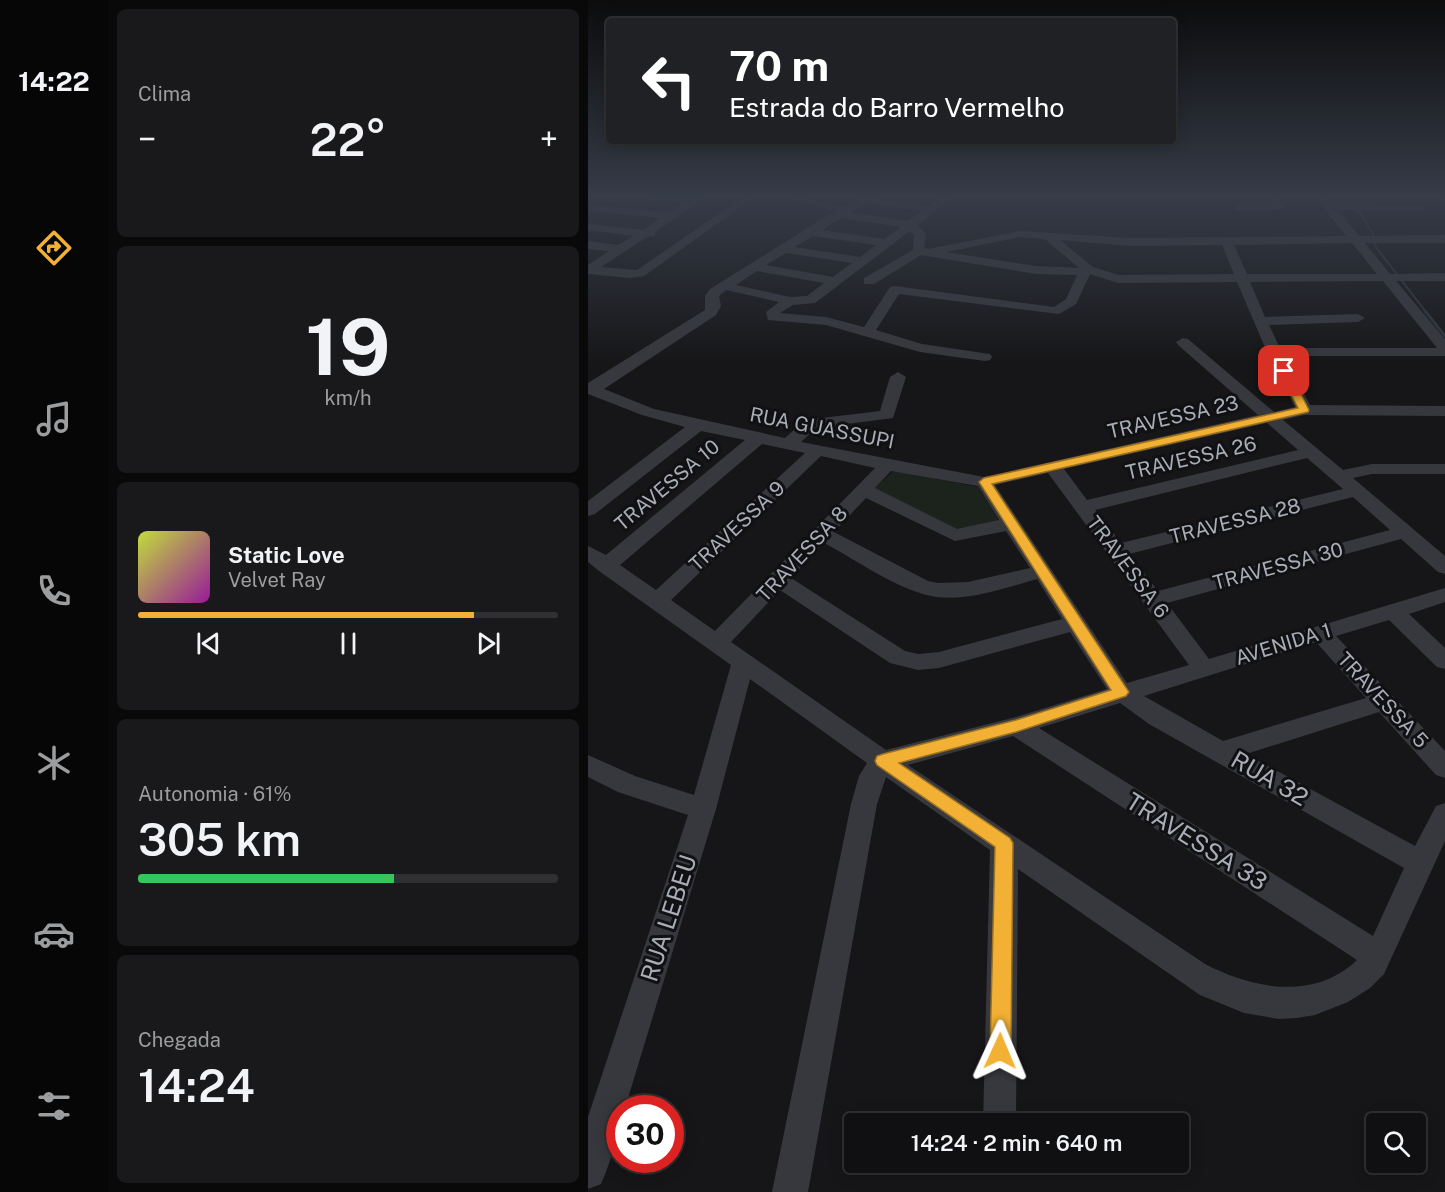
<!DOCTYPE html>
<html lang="pt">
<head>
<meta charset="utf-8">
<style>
  body { margin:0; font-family:"Public Sans",sans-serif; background:#19191b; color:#f1f3f6; height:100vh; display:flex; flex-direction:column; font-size:22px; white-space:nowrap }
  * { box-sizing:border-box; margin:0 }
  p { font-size:20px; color:#9c9d9f }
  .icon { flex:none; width:33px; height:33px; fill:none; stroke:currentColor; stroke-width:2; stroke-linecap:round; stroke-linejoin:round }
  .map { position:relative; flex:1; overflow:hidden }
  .panel { display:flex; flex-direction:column; gap:9px; padding:9px; background:#09090a; width:480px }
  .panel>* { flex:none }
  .top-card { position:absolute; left:18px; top:18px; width:570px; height:126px; border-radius:6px; box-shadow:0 3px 15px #0003,0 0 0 2px #303032; background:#202124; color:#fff; overflow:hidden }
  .tools { position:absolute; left:778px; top:1113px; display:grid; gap:12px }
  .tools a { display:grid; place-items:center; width:60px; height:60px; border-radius:6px; background:#101012; box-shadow:0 3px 15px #0003,0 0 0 2px #303032; font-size:30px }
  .speed { position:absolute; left:18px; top:1095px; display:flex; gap:12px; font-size:30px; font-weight:700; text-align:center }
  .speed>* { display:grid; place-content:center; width:78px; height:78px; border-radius:50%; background:#101012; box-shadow:0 3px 15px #0003,0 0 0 2px #303032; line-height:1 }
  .speed .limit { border:9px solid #d22; background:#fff; color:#111 }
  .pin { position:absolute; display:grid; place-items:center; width:51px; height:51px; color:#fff; margin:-26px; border-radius:12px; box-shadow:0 3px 9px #0006 }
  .me { position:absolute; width:66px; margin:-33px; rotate:1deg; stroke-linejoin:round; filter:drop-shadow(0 0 4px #0008) }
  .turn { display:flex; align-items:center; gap:21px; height:126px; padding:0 24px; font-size:27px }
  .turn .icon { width:78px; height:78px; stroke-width:2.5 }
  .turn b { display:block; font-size:42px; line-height:51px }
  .big { font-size:45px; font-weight:600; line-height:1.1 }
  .panel .widget { flex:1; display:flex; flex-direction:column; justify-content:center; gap:9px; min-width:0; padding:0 21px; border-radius:9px; background:#19191b }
  .panel .dial { align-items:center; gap:0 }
  .dial b { font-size:78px; line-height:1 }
  .song { display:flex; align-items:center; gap:18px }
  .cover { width:72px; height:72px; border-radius:9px; background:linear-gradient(135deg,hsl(70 70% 55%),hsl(300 70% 35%)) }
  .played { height:6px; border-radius:3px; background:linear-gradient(90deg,#f2b134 80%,#303032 80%) }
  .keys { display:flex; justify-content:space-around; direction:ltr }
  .heat { display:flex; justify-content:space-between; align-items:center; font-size:33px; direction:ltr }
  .charge { height:9px; border-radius:4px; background:linear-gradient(90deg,#34c759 61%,#303032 0) }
  .trip { position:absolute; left:256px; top:1113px; width:345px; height:60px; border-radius:6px; background:#101012; box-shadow:0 3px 15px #0003,0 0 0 2px #303032; font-weight:600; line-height:60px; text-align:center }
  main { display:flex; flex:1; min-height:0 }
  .tab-bar { display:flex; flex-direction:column; width:108px; justify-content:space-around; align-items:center; background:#060607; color:#9c9d9f }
  .tab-bar .icon { width:42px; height:42px }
  .tab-bar .selected { color:#f2b134 }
  .tab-bar b { font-size:27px; color:#f1f3f6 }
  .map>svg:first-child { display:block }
  .green { fill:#1c231d }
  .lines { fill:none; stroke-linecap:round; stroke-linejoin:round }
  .stream-far1 { stroke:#2c353c; stroke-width:2 }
  .stream { stroke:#2c353c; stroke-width:3 }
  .minor { fill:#37383d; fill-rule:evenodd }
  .route { fill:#f2b134; stroke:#9d7322; stroke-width:1.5 }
  .labels { text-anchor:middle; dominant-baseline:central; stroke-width:6; stroke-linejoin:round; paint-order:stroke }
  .street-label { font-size:20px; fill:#a8adb8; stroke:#111113 }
  .near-street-label { font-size:24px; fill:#a8adb8; stroke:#111113 }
</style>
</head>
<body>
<main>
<nav class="tab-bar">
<b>14:22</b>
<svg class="icon selected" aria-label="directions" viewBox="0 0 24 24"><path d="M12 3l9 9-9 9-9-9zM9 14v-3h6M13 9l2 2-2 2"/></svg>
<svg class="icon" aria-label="music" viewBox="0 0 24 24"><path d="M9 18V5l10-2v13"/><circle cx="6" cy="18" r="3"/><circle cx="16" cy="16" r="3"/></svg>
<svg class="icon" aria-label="phone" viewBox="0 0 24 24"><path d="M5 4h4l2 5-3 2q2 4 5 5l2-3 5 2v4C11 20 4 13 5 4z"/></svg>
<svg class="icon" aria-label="climate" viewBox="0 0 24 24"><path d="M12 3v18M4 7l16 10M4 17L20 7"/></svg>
<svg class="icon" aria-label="car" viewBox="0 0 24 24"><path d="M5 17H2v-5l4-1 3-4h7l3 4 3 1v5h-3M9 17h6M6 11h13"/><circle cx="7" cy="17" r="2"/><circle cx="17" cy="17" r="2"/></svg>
<svg class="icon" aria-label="filters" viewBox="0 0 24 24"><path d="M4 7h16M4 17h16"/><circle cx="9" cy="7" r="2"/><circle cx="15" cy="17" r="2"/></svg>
</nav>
<section class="panel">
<div class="widget"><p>Clima</p>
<div class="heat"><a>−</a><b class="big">22°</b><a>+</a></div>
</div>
<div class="widget dial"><b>19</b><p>km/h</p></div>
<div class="widget">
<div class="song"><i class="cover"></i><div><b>Static Love</b><p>Velvet Ray</p></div></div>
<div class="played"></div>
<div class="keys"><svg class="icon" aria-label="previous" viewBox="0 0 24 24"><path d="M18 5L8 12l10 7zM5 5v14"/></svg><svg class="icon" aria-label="pause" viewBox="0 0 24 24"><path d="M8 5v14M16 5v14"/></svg><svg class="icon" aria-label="next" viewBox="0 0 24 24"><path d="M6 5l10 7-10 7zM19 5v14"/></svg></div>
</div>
<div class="widget"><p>Autonomia · 61%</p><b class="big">305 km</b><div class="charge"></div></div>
<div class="widget"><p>Chegada</p><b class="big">14:24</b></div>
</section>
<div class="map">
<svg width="857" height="1192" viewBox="0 0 857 1192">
  <rect width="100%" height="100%" fill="#161618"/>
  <!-- green -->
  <path class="green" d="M306 471 390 487 412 523 368 531 287 488Z"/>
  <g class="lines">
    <!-- stream-far1 -->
    <path class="stream-far1" d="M770 209 786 236 787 246 838 312"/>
    <!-- stream -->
    <path class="stream" d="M837 311 857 336"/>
    <!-- minor -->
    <path class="minor" d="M55 197H118L67 232V236L59 237 13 267 49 270 155 197H167L56 276 42 278 0 274V265L21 251 0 249V241L30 245 45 236 0 230V224L55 230 72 218 0 211V205L82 212 96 203 60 200Z
      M195 197H212L256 207 271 197 342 206 354 197H365L330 225 338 234 336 247 340 249 432 231 542 238 758 236 727 197H737L743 204 839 206 840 208 835 211 749 210 771 236 857 235V243H777L802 274 857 273V281H808L857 339V356H697L722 405 857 406V416L716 415 695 420 755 470 784 464H857V474H784L765 478 857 556V574L850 572 813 539 579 603 621 659 857 588V602L821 614 857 648V669L849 667 801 620 748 636 857 751V778L848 775 791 712 658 754 827 846 848 806 857 803V841L796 974 782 988 760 1002 727 1015 709 1018 691 1019 656 1013 612 995 430 869 428 1121 427 1124H395L402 850 298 777 289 804 220 1192H184L263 804 271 776 279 763 162 679 128 809 37 1108H32C32 1134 23 1160 13 1184L0 1189V1117L100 815 30 792 0 777V755L47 776 106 795 143 665 11 571 0 562V546L18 555 157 440 113 431 7 514 0 516V501L97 427 54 415 0 394V383L117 310V296L122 289 247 211ZM278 203 334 211 320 221 262 212ZM253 218 313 227 296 239 234 230ZM322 231 326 235 325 250 276 278V284H286L333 255 448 274 489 275 478 299 466 307 307 286 302 287 276 327 238 317 192 313 205 305 227 303ZM225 236 288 245 272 257 207 247ZM432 237 457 239 491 268 448 266 358 252ZM472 240 542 246 634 245 646 274 531 275 505 267ZM764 243 789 274H659L646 245ZM198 253 264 263 245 277 178 265ZM169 271 236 283 219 296 202 297 148 285ZM502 274 530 283 649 282 679 352 707 407 686 412 600 339 595 338 588 342 590 345 670 415 396 477 213 442 228 428 305 418 318 377 310 372 302 377 292 411 217 420 197 438 66 409 16 389 128 315 133 306 131 296 138 290 191 302 178 312 180 320 238 325 332 352 397 361 402 360 404 357 402 354 334 344 288 330 311 294 471 314 488 304ZM795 281 849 348H692L681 325 770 322 777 318 770 314 677 317 662 282ZM679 423 710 450 499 500 476 469ZM174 444 217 453 68 590 32 565ZM233 456 287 468 127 631 83 600ZM719 458 755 489 533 543 507 510ZM303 471 390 486 411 520 369 529 287 488ZM460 473 601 665 539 683 407 485ZM765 497 802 530 570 591 541 554ZM278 498 367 541 418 531 442 568 380 582 350 583 340 581 246 532ZM236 543C269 560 312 592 349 597 382 601 417 588 449 579L474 619 351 652 330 654 317 651 203 578ZM192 590 302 663 330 670 351 668 482 632 519 689 428 717 298 750 143 642ZM728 642 778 698 635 741 556 696ZM532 703 561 724 816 868 785 936 451 728ZM425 736 769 960C726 1001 665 989 617 964L320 765Z
      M680 197H690L697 207 692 210 650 211 645 208 650 205 684 204Z
      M848 197H857V201L849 199Z"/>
  </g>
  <!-- sky -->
  <linearGradient id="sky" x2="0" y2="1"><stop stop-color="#0c0c0d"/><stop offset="0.54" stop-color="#363c48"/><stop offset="1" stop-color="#363c48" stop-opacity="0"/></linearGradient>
  <rect width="857" height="364" fill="url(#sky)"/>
  <!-- route -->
  <path class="route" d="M696 368 701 371 721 410 720 412 404 484 541 692 538 696 428 732 311 763 422 838 425 843 423 1051 420 1059 412 1062 405 1059 402 1051 407 847 289 765 287 761 289 756 295 754 428 720 523 690 391 482 396 478 710 408 691 371Z"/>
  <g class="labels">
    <!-- street labels -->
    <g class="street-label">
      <text transform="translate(585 417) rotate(-13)">TRAVESSA 23</text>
      <text transform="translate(234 428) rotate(11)">RUA GUASSUPI</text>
      <text transform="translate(603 458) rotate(-13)">TRAVESSA 26</text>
      <text transform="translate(79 485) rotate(-40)">TRAVESSA 10</text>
      <text transform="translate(647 521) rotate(-14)">TRAVESSA 28</text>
      <text transform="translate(149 526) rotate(-43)">TRAVESSA 9</text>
      <text transform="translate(214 554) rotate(-47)">TRAVESSA 8</text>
      <text transform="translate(690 566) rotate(-15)">TRAVESSA 30</text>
      <text transform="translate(540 567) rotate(53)">TRAVESSA 6</text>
      <text transform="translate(695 644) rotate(-17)">AVENIDA 1</text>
      <text transform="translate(795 700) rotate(47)">TRAVESSA 5</text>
    </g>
    <!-- near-street labels -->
    <g class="near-street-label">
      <text transform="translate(682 778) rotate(30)">RUA 32</text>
      <text transform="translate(609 841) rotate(32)">TRAVESSA 33</text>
      <text transform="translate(80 918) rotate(-72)">RUA LEBEU</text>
    </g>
  </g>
</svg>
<div class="tools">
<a><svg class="icon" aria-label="search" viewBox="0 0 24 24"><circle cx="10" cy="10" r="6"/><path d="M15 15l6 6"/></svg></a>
</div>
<div class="speed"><div class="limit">30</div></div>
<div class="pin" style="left:696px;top:371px;background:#d93025"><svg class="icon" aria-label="arrive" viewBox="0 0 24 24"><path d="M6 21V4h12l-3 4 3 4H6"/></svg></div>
<svg class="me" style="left:412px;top:1051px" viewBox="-20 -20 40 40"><path d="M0-17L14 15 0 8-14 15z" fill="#f2b134" stroke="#fff" stroke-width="4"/></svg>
<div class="trip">14:24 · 2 min · 640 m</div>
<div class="top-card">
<div class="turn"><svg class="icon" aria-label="left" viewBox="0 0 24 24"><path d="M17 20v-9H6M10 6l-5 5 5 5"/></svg><div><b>70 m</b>Estrada do Barro Vermelho</div></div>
</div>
</div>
</main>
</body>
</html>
